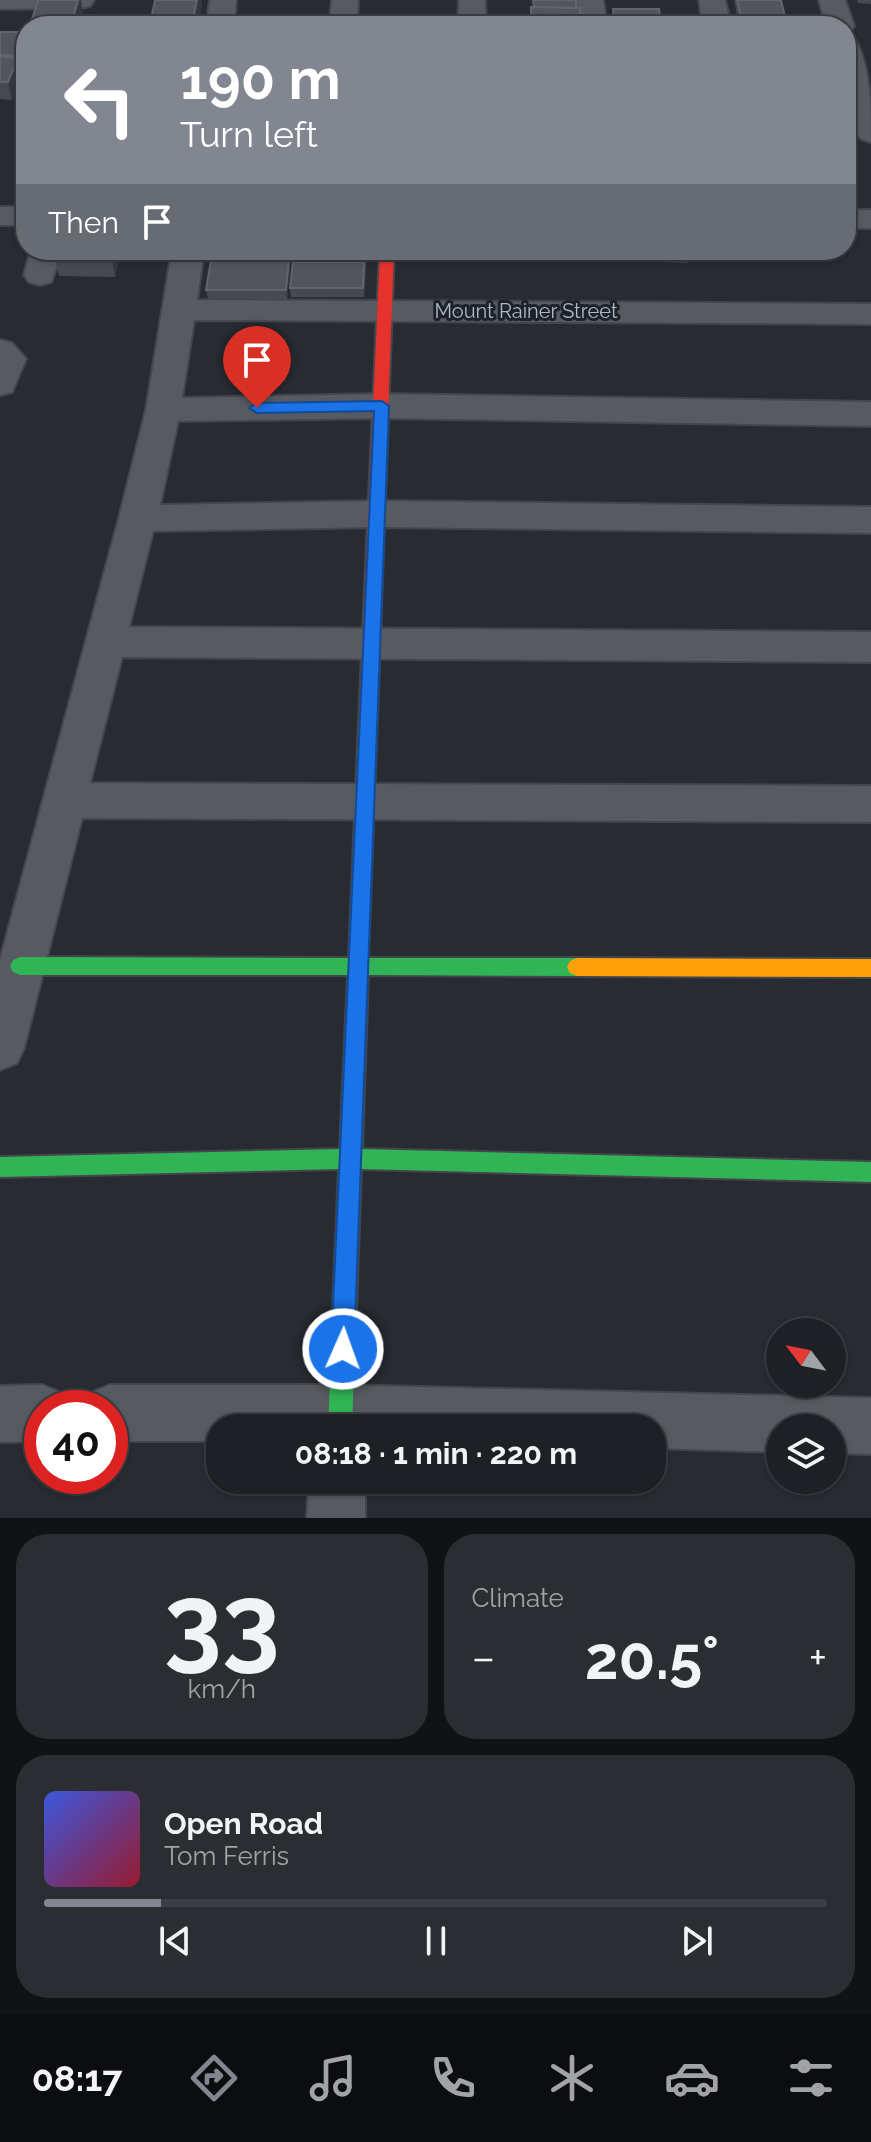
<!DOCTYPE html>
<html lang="en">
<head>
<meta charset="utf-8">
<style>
  body { margin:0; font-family:Raleway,sans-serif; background:#2b2d32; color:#f1f3f6; height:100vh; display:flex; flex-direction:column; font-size:30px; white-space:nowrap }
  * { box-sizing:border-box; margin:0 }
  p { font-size:26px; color:#a1a3a7 }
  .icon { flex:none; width:44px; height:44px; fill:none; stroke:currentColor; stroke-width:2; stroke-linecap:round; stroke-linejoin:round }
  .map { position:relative; height:1518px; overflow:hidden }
  .sheet { display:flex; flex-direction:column; gap:16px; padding:16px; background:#101215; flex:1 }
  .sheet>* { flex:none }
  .guide { position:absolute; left:16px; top:16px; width:840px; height:244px; border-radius:32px; box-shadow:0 2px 6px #0004,0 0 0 2px #3c3e43; background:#818690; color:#fff; overflow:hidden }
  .needle { width:52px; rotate:302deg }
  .controls { position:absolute; left:766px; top:1318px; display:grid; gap:16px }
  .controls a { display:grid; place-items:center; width:80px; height:80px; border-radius:50%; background:#1e2026; box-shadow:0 2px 6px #0004,0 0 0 2px #3c3e43; font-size:40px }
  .speed { position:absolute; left:24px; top:1390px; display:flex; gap:16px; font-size:40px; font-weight:700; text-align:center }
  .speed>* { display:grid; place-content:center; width:104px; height:104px; border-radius:50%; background:#1e2026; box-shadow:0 2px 6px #0004,0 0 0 2px #3c3e43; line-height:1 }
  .speed .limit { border:12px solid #d22; background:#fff; color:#111 }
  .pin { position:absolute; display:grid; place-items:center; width:68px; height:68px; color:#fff; margin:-82px -34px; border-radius:50% 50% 50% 0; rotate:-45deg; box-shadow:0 0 8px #0007 }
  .pin .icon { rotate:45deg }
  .me { position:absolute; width:88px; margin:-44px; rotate:2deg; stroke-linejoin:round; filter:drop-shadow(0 0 6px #0008) }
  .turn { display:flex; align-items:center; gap:28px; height:168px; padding:0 32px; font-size:36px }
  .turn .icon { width:104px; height:104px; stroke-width:2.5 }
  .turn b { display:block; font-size:56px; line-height:68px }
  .then { display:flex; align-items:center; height:76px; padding:0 32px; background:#0003; gap:16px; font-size:30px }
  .big { font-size:60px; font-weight:700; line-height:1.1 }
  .sheet .card { flex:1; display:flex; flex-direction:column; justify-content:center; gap:12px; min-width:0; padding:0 28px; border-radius:32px; background:#2b2d32 }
  .sheet .dial { align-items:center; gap:0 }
  .dial b { font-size:104px; line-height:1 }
  .song { display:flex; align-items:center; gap:24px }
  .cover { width:96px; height:96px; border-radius:12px; background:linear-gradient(135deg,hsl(230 70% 55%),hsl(350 70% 35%)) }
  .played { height:8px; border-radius:4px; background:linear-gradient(90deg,#818690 15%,#3c3e43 15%) }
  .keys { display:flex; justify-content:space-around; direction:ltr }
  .heat { display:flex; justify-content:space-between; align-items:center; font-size:44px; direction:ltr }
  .sheet .tiles { flex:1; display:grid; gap:16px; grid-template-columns:1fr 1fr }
  .card:last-child { grid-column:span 2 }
  .trip { position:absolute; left:206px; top:1414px; width:460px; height:80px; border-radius:32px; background:#1e2026; box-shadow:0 2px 6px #0004,0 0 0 2px #3c3e43; font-weight:700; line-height:80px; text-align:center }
  .tabs { display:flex; height:128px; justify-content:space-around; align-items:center; background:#0c0d0f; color:#a1a3a7 }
  .tabs .icon { width:56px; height:56px }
  .tabs .active { color:#818690 }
  .tabs b { font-size:36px; color:#f1f3f6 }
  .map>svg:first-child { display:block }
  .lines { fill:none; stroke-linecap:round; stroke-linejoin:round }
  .street-casing { stroke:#44464b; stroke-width:4 }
  .fast-casing { stroke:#44464b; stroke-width:4 }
  .slow-casing { stroke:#44464b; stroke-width:4 }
  .jam-casing { stroke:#44464b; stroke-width:4 }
  .street { fill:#575a60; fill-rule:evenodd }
  .fast { fill:#30b455; fill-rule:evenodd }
  .slow { fill:#ff9f0a; fill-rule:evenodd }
  .jam { fill:#e5322d; fill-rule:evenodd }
  .wall { fill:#464950 }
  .shaded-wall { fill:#35383f }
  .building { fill:#52555c; stroke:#60646c; stroke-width:2 }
  .route { fill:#1a73e8; stroke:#114b97; stroke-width:2 }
  .labels { text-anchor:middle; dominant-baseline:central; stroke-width:6; stroke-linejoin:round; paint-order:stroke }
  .far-street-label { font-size:20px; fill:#b1b7c3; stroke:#1c212c }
</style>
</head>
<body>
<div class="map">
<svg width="871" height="1518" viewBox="0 0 871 1518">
  <rect width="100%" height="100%" fill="#282b32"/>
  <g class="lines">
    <!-- street casing -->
    <g class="street-casing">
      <path id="street" d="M0 0H94L90 6 81 8 0 9Z
        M210 0H236L234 26H206Z
        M332 0H358L357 26H329Z
        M459 0H485L486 26H458Z
        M577 0H603L607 26H579Z
        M699 0H725L731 26H703Z
        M819 0H845L854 26 850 32 846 33V26H826Z
        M846 39 856 41C871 70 871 109 871 142L861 139C841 111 846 71 846 39Z
        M0 207H26V225H0Z
        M846 210H871V228H846Z
        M31 250H63L51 282 40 285 29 282 24 275Z
        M172 250H204L197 300 871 304V324L194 320 182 398 382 394 871 402V426L382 418 178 421 160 505 377 501 871 507V533L377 527 153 531 129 627 871 632V662L122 657 90 783 871 786V822L82 818 24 1048 17 1063 0 1070V960L119 518 146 410Z
        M0 340 12 343 26 359 12 392 0 395Z
        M42 1385 62 1393 68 1408H42V1441L0 1442V1386Z
        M110 1385H340L871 1398V1454L832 1453V1428H780V1452L652 1448V1428H220V1441H110V1408H84L90 1393Z
        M309 1480H365V1518H307Z"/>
    </g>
    <!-- fast casing -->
    <g class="fast-casing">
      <path id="fast" d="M367 737 373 739 376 744 368 958H577L584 961 587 967 584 973 577 976 368 975 362 1149 871 1162V1182L361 1169 352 1428H328L339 1169 0 1177V1157L340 1149 348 975H20L13 972 10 966 13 960 20 957 349 958 358 744 361 739Z"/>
    </g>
    <!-- slow casing -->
    <g class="slow-casing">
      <path id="slow" d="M577 958 871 959V977L577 976 570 973 567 967 570 961Z"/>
    </g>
    <!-- jam casing -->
    <g class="jam-casing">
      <path id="jam" d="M380 250H394L376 744 373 749H361L358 744Z"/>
    </g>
    <!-- street -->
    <use href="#street" class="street"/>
    <!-- fast -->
    <use href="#fast" class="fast"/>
    <!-- slow -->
    <use href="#slow" class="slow"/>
    <!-- jam -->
    <use href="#jam" class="jam"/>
  </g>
  <!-- wall -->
  <path class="wall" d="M155 0H202V4L198 26H150Z
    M734 0H781L785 17 783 25H739Z
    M857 0H871V4L858 3Z
    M613 9 662 26H611Z
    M0 32H26V62L21 73V75L12 100 0 99Z
    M121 250 115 277 59 276 55 259Z
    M221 250H287L286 260H289L290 269 287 299H208L206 290 220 260Z
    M290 250H367L364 297H291L290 288 292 269Z
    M582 250H690L688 263 582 259Z"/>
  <!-- shaded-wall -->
  <path class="shaded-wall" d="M78 0H81L83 12 79 26H71Z
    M197 0H202V4L198 26H193Z
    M26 35V62L22 73 18 56Z
    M18 58 21 75 12 100 8 82Z
    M114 250H121L115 277 112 259Z
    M289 260 290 269 287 299 286 290Z"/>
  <!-- building -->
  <path class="building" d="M38 0H78L71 26H30Z
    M155 0H197L192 24H150Z
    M533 0H576V8L534 7Z
    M737 0H781L785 17 741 16Z
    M531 7 580 8 581 26H531Z
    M613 9H659L662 26H615Z
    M0 32H26L18 56 0 55Z
    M0 57 18 58 8 82H0Z
    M58 250H114L112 259H55Z
    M221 250H285L284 257H220Z
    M290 250H365V252L290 251Z
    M211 260H289L286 290H206Z
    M293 262H364L363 288H290Z"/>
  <!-- route -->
  <path class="route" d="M382 401 389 406 354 1349 351 1358 343 1361 335 1358 331 1349 374 411 257 413 249 408 257 403Z"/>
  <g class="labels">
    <!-- far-street labels -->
    <g class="far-street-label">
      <text x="526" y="311">Mount Rainer Street</text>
    </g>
  </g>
</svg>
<div class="controls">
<a><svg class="needle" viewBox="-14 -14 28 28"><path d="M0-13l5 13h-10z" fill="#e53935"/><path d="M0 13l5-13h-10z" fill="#a1a3a7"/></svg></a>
<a><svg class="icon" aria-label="layers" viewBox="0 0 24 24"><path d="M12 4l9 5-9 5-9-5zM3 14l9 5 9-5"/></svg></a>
</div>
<div class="speed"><div class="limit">40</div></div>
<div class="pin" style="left:257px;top:408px;background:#d93025"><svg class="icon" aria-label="arrive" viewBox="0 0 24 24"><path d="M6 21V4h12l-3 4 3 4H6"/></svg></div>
<svg class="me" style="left:343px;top:1349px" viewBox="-20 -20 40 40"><circle r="17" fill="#1a73e8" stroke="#fff" stroke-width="3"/><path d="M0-11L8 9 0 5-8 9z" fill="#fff"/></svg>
<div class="trip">08:18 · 1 min · 220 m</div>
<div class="guide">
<div class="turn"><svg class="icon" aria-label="left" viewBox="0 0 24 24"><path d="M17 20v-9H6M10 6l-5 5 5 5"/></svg><div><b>190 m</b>Turn left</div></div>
<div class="then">Then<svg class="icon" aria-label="arrive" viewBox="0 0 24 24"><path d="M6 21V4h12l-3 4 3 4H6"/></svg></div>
</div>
</div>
<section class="sheet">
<div class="tiles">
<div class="card dial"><b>33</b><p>km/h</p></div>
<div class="card"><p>Climate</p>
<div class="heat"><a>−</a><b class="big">20.5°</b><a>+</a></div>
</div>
<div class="card">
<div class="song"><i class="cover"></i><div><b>Open Road</b><p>Tom Ferris</p></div></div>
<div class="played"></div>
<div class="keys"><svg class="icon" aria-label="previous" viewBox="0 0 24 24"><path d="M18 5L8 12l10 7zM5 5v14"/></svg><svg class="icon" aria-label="pause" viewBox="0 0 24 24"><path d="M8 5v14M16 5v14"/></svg><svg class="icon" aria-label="next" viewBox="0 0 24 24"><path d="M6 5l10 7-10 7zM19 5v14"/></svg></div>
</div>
</div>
</section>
<nav class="tabs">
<b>08:17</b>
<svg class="icon active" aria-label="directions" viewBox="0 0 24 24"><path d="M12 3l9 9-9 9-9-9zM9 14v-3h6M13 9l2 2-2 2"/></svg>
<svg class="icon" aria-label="music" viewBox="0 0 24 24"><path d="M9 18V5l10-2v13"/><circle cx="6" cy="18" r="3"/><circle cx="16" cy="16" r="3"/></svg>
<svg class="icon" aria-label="phone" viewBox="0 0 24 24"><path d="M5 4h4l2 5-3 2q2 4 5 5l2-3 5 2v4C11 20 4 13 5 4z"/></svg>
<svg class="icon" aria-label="climate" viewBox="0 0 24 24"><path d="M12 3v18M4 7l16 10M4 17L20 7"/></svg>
<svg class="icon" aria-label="car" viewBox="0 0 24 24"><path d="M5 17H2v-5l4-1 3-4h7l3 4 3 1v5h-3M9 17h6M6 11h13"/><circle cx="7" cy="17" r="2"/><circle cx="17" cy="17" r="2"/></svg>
<svg class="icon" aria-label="filters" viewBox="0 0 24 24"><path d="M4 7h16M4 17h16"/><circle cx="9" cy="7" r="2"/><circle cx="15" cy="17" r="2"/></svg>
</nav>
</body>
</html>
